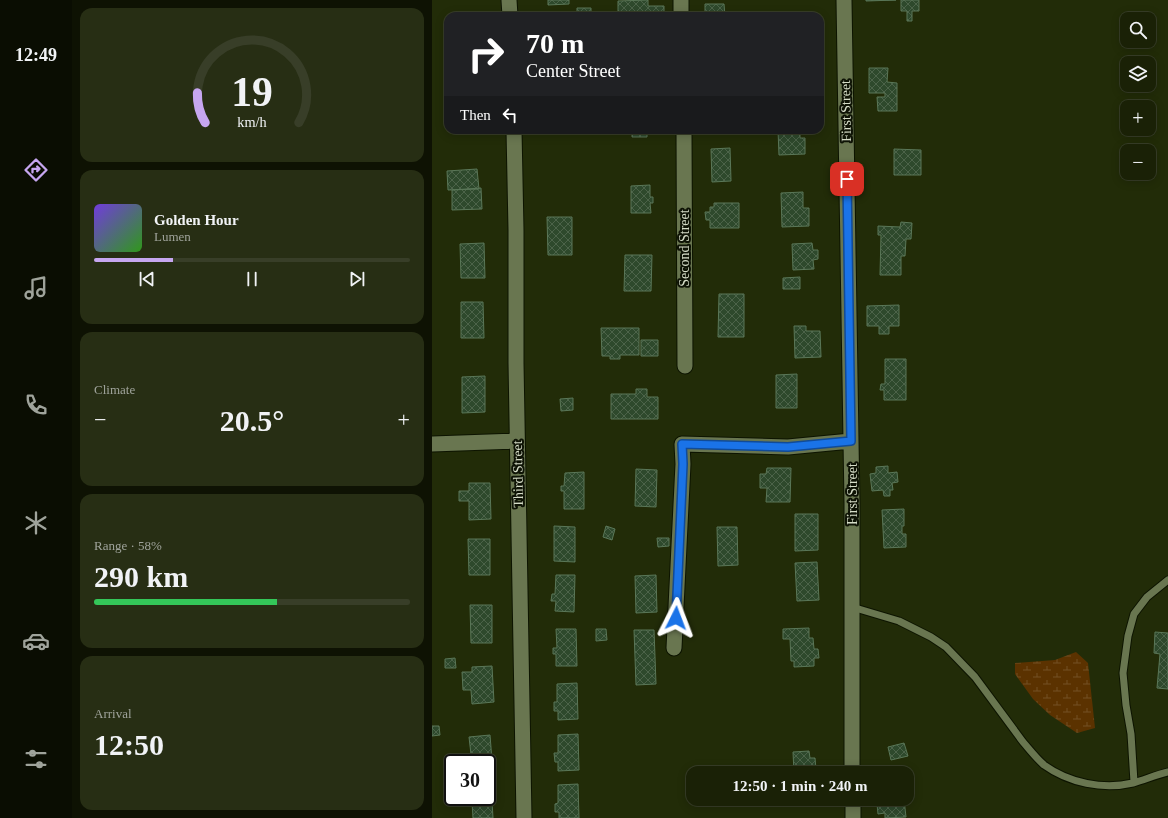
<!DOCTYPE html>
<html lang="en">
<head>
<meta charset="utf-8">
<style>
  body { margin:0; font-family:Georgia,serif; background:#272e14; color:#f1f3f6; height:100vh; display:flex; flex-direction:column; font-size:15px; white-space:nowrap }
  * { box-sizing:border-box; margin:0 }
  p { font-size:13px; color:#9fa39b }
  .icon { flex:none; width:22px; height:22px; fill:none; stroke:currentColor; stroke-width:2; stroke-linecap:round; stroke-linejoin:round }
  .map { position:relative; flex:1; overflow:hidden }
  .details { display:flex; flex-direction:column; gap:8px; padding:8px; background:#0e1203; width:360px }
  .details>* { flex:none }
  .hud { position:absolute; left:12px; top:12px; width:380px; height:122px; border-radius:12px; box-shadow:0 2px 10px #0003,0 0 0 1px #383e28; background:#202124; color:#fff; overflow:hidden }
  .buttons { position:absolute; left:688px; top:12px; display:grid; gap:8px }
  .buttons a { display:grid; place-items:center; width:36px; height:36px; border-radius:8px; background:#1a2106; box-shadow:0 2px 10px #0003,0 0 0 1px #383e28; font-size:20px }
  .speed { position:absolute; left:12px; top:754px; display:flex; gap:8px; font-size:20px; font-weight:700; text-align:center }
  .speed>* { display:grid; place-content:center; width:52px; height:52px; border-radius:50%; background:#1a2106; box-shadow:0 2px 10px #0003,0 0 0 1px #383e28; line-height:1 }
  .speed .limit { border:2px solid #111; border-radius:6px; background:#fff; color:#111 }
  .pin { position:absolute; display:grid; place-items:center; width:34px; height:34px; color:#fff; margin:-17px; border-radius:8px; box-shadow:0 2px 6px #0006 }
  .me { position:absolute; width:44px; margin:-22px; rotate:3deg; stroke-linejoin:round; filter:drop-shadow(0 0 3px #0008) }
  .turn { display:flex; align-items:center; gap:14px; height:84px; padding:0 16px; font-size:18px }
  .turn .icon { width:52px; height:52px; stroke-width:2.5 }
  .turn b { display:block; font-size:28px; line-height:34px }
  .then { display:flex; align-items:center; height:38px; padding:0 16px; background:#0003; gap:8px; font-size:15px }
  .big { font-size:30px; font-weight:800; line-height:1.1 }
  .details .card { flex:1; display:flex; flex-direction:column; justify-content:center; gap:6px; min-width:0; padding:0 14px; border-radius:12px; background:#272e14 }
  .details .dial { align-items:center; gap:0 }
  .dial svg { height:104px; overflow:visible; fill:none; stroke:#383e28; stroke-width:7; stroke-linecap:round; text-anchor:middle }
  .dial text { fill:#f1f3f6; stroke:none }
  .song { display:flex; align-items:center; gap:12px }
  .cover { width:48px; height:48px; border-radius:6px; background:linear-gradient(135deg,hsl(260 70% 55%),hsl(110 70% 35%)) }
  .played { height:4px; border-radius:2px; background:linear-gradient(90deg,#c6a6f0 25%,#383e28 25%) }
  .keys { display:flex; justify-content:space-around; direction:ltr }
  .heat { display:flex; justify-content:space-between; align-items:center; font-size:22px; direction:ltr }
  .charge { height:6px; border-radius:3px; background:linear-gradient(90deg,#34c759 58%,#383e28 0) }
  .trip { position:absolute; left:254px; top:766px; width:228px; height:40px; border-radius:12px; background:#1a2106; box-shadow:0 2px 10px #0003,0 0 0 1px #383e28; font-weight:800; line-height:40px; text-align:center }
  main { display:flex; flex:1; min-height:0 }
  .tab-bar { display:flex; flex-direction:column; width:72px; justify-content:space-around; align-items:center; background:#0a0d02; color:#9fa39b }
  .tab-bar .icon { width:28px; height:28px }
  .tab-bar .current { color:#c6a6f0 }
  .tab-bar b { font-size:18px; color:#f1f3f6 }
  .map>svg:first-child { display:block }
  .wetland { fill:url(#wetland-marsh) }
  .building { fill:url(#building-cross-hatch); stroke:#5a7758 }
  .lines { fill:none; stroke-linecap:round; stroke-linejoin:round }
  .lane-casing { stroke:#0d1400; stroke-width:9 }
  .street-casing { stroke:#0d1400; stroke-width:17 }
  .lane { stroke:#697650; stroke-width:7 }
  .street { stroke:#697650; stroke-width:15 }
  .route-casing { stroke:#114b97; stroke-width:10 }
  .route { stroke:#1a73e8; stroke-width:7 }
  .labels { text-anchor:middle; dominant-baseline:central; stroke-width:4; stroke-linejoin:round; paint-order:stroke }
  .street-label { font-size:14px; fill:#d6ddc8; stroke:#0e1305 }
</style>
</head>
<body>
<main>
<nav class="tab-bar">
<b>12:49</b>
<svg class="icon current" aria-label="directions" viewBox="0 0 24 24"><path d="M12 3l9 9-9 9-9-9zM9 14v-3h6M13 9l2 2-2 2"/></svg>
<svg class="icon" aria-label="music" viewBox="0 0 24 24"><path d="M9 18V5l10-2v13"/><circle cx="6" cy="18" r="3"/><circle cx="16" cy="16" r="3"/></svg>
<svg class="icon" aria-label="phone" viewBox="0 0 24 24"><path d="M5 4h4l2 5-3 2q2 4 5 5l2-3 5 2v4C11 20 4 13 5 4z"/></svg>
<svg class="icon" aria-label="climate" viewBox="0 0 24 24"><path d="M12 3v18M4 7l16 10M4 17L20 7"/></svg>
<svg class="icon" aria-label="car" viewBox="0 0 24 24"><path d="M5 17H2v-5l4-1 3-4h7l3 4 3 1v5h-3M9 17h6M6 11h13"/><circle cx="7" cy="17" r="2"/><circle cx="17" cy="17" r="2"/></svg>
<svg class="icon" aria-label="filters" viewBox="0 0 24 24"><path d="M4 7h16M4 17h16"/><circle cx="9" cy="7" r="2"/><circle cx="15" cy="17" r="2"/></svg>
</nav>
<section class="details">
<div class="card dial"><svg viewBox="0 0 100 80">
<path d="M14 69A42 42 0 1 1 86 69"/>
<path d="M14 69A42 42 0 0 1 8 46" stroke="#c6a6f0"/>
<text x="50" y="56" font-size="32" font-weight="700">19</text>
<text x="50" y="72" font-size="11">km/h</text>
</svg></div>
<div class="card">
<div class="song"><i class="cover"></i><div><b>Golden Hour</b><p>Lumen</p></div></div>
<div class="played"></div>
<div class="keys"><svg class="icon" aria-label="previous" viewBox="0 0 24 24"><path d="M18 5L8 12l10 7zM5 5v14"/></svg><svg class="icon" aria-label="pause" viewBox="0 0 24 24"><path d="M8 5v14M16 5v14"/></svg><svg class="icon" aria-label="next" viewBox="0 0 24 24"><path d="M6 5l10 7-10 7zM19 5v14"/></svg></div>
</div>
<div class="card"><p>Climate</p>
<div class="heat"><a>−</a><b class="big">20.5°</b><a>+</a></div>
</div>
<div class="card"><p>Range · 58%</p><b class="big">290 km</b><div class="charge"></div></div>
<div class="card"><p>Arrival</p><b class="big">12:50</b></div>
</section>
<div class="map">
<svg width="736" height="818" viewBox="0 0 736 818">
  <defs>
    <pattern id="wetland-marsh" width="20" height="14" patternUnits="userSpaceOnUse"><rect width="20" height="14" fill="#5b3200"/><path d="M1 5h8M5 5V1M11 12h8M15 12V8" fill="none" stroke="#724f24"/></pattern>
    <pattern id="building-cross-hatch" width="8" height="8" patternUnits="userSpaceOnUse"><rect width="8" height="8" fill="#2e492c"/><path d="M0 0l8 8M0 8l8-8" fill="none" stroke="#4c6349"/></pattern>
  </defs>
  <rect width="100%" height="100%" fill="#222c08"/>
  <!-- wetland -->
  <path class="wetland" d="M644 652 656 663 663 728 645 733 618 715 601 699 583 674V663L623 660Z"/>
  <!-- building -->
  <path class="building" d="M116 0H137V4L116 5Z
    M216 0V6H232V16H186V1Z
    M434 0H464L434 1Z
    M469 0H487V11H480V21H475V11H469Z
    M273 4H292L293 16H273Z
    M145 8H159V16H145Z
    M437 68H456L455 82 465 83V111H446L445 97H453V93H437Z
    M200 130H215V137H200Z
    M346 130H368V138H373V154L347 155Z
    M298 148 299 181 280 182 279 149Z
    M462 149 489 150V175H462Z
    M45 169 47 189 16 190 15 171Z
    M218 185V197H221V203H218L219 213H199V186Z
    M49 188 50 209 20 210V190Z
    M371 192V208H377V226L350 227 349 193Z
    M282 203H307V228H278V220H274L273 212H278V207H282Z
    M115 217H140V255H116Z
    M469 222 480 223 479 239H474L473 256H469V275H448L449 235H446V226L468 227Z
    M52 243 53 278H29L28 244Z
    M380 243 381 250H386V259L381 260 382 269 361 270 360 244Z
    M193 255H220L219 291H192Z
    M368 277V289H351V278Z
    M287 294H312V337H286Z
    M29 302H51L52 338H29Z
    M467 305V326H457V334H447V326H435V306Z
    M362 326H374V331H388L389 357 363 358Z
    M169 328H207V355H188V359H178V356H170Z
    M209 340H226V356H209Z
    M453 359H474V400H452V390H448L449 384H453Z
    M365 374V408H344V375Z
    M53 376V412L30 413V377Z
    M204 389H215V397H226V419H179V394H204Z
    M141 398V410L129 411 128 399Z
    M456 466V473L465 472 466 482 460 483 461 490H458V496H452L451 490 440 491 438 474 444 473V467Z
    M335 468H359L358 502H334L335 488H328V474H334Z
    M204 469 225 470 224 507 203 506Z
    M152 472V509H132V491H129V486H132L133 473Z
    M37 483H58L59 519 37 520V501H27V491H37Z
    M472 509V526H470V534H474V547L452 548 450 510Z
    M363 514H386V550L363 551Z
    M122 526 143 527V562L122 561Z
    M174 526 183 529 180 540 171 537Z
    M285 527H305L306 565 286 566Z
    M225 538H237V546L226 547Z
    M36 539H58V575H37Z
    M385 562 387 600 365 601 363 563Z
    M124 575H143L142 612 123 611 124 601H119L120 594H123Z
    M224 575 225 612 204 613 203 576Z
    M38 605H60V643H39Z
    M377 628V638H381L382 649H386L387 658H382V666L362 667V661H359L358 639H351V629Z
    M124 629H144L145 666H124V654H121V648H125Z
    M164 629H174L175 640 164 641Z
    M202 630H222L224 684 204 685Z
    M723 632 736 633V689L725 688 728 654 722 653Z
    M23 658 24 668H13V659Z
    M60 666 62 702 40 704 39 690H31L30 672H40V667Z
    M145 683 146 719 126 720V711H122V702H125V684Z
    M0 726H7L8 735 0 736Z
    M146 734 147 770 126 771V762H123L122 753H126V735Z
    M58 735 61 773H55V763H40L37 737Z
    M472 743 476 756 459 760 456 747Z
    M377 751 378 758H383L384 769 390 768 391 773H362L361 752Z
    M146 784 147 818H127V812H123V804L126 803V785Z
    M451 799H472L474 817 453 818V813L446 814 445 804 451 803Z
    M60 801 61 818H41L40 802Z"/>
  <g class="lines">
    <!-- lane casing -->
    <g class="lane-casing">
      <path id="lane" d="M420 607 467 621 499 637 514 647 543 677 591 742C598 750 604 758 612 765 637 783 671 790 701 783 712 780 724 775 736 772
        M702 782 699 734 694 705 691 673 696 636 702 614 715 597 736 580"/>
    </g>
    <!-- street casing -->
    <g class="street-casing">
      <path id="street" d="M77 0 78 16
        M249 0V16
        M412 0 420 503V773
        M82 130 84 230V363L92 818
        M252 130 253 366
        M0 444 85 441
        M242 648 251 464 250 444 356 447 419 441
        M421 799V818"/>
    </g>
    <!-- lane -->
    <use href="#lane" class="lane"/>
    <!-- street -->
    <use href="#street" class="street"/>
  </g>
  <g class="lines">
    <!-- route casing -->
    <g class="route-casing">
      <path id="route" d="M244 618 251 464 250 444 356 447 419 441 415 179"/>
    </g>
    <!-- route -->
    <use href="#route" class="route"/>
  </g>
  <g class="labels">
    <!-- street labels -->
    <g class="street-label">
      <text transform="translate(414 111) rotate(-91)">First Street</text>
      <text transform="translate(252 248) rotate(-90)">Second Street</text>
      <text transform="translate(86 474) rotate(-91)">Third Street</text>
      <text transform="translate(420 494) rotate(-90)">First Street</text>
    </g>
  </g>
</svg>
<div class="buttons">
<a><svg class="icon" aria-label="search" viewBox="0 0 24 24"><circle cx="10" cy="10" r="6"/><path d="M15 15l6 6"/></svg></a>
<a><svg class="icon" aria-label="layers" viewBox="0 0 24 24"><path d="M12 4l9 5-9 5-9-5zM3 14l9 5 9-5"/></svg></a>
<a>+</a>
<a>−</a>
</div>
<div class="speed"><div class="limit">30</div></div>
<div class="pin" style="left:415px;top:179px;background:#d93025"><svg class="icon" aria-label="arrive" viewBox="0 0 24 24"><path d="M6 21V4h12l-3 4 3 4H6"/></svg></div>
<svg class="me" style="left:244px;top:618px" viewBox="-20 -20 40 40"><path d="M0-17L14 15 0 8-14 15z" fill="#1a73e8" stroke="#fff" stroke-width="4"/></svg>
<div class="trip">12:50 · 1 min · 240 m</div>
<div class="hud">
<div class="turn"><svg class="icon" aria-label="right" viewBox="0 0 24 24"><path d="M7 20v-9h11M14 6l5 5-5 5"/></svg><div><b>70 m</b>Center Street</div></div>
<div class="then">Then<svg class="icon" aria-label="left" viewBox="0 0 24 24"><path d="M17 20v-9H6M10 6l-5 5 5 5"/></svg></div>
</div>
</div>
</main>
</body>
</html>
